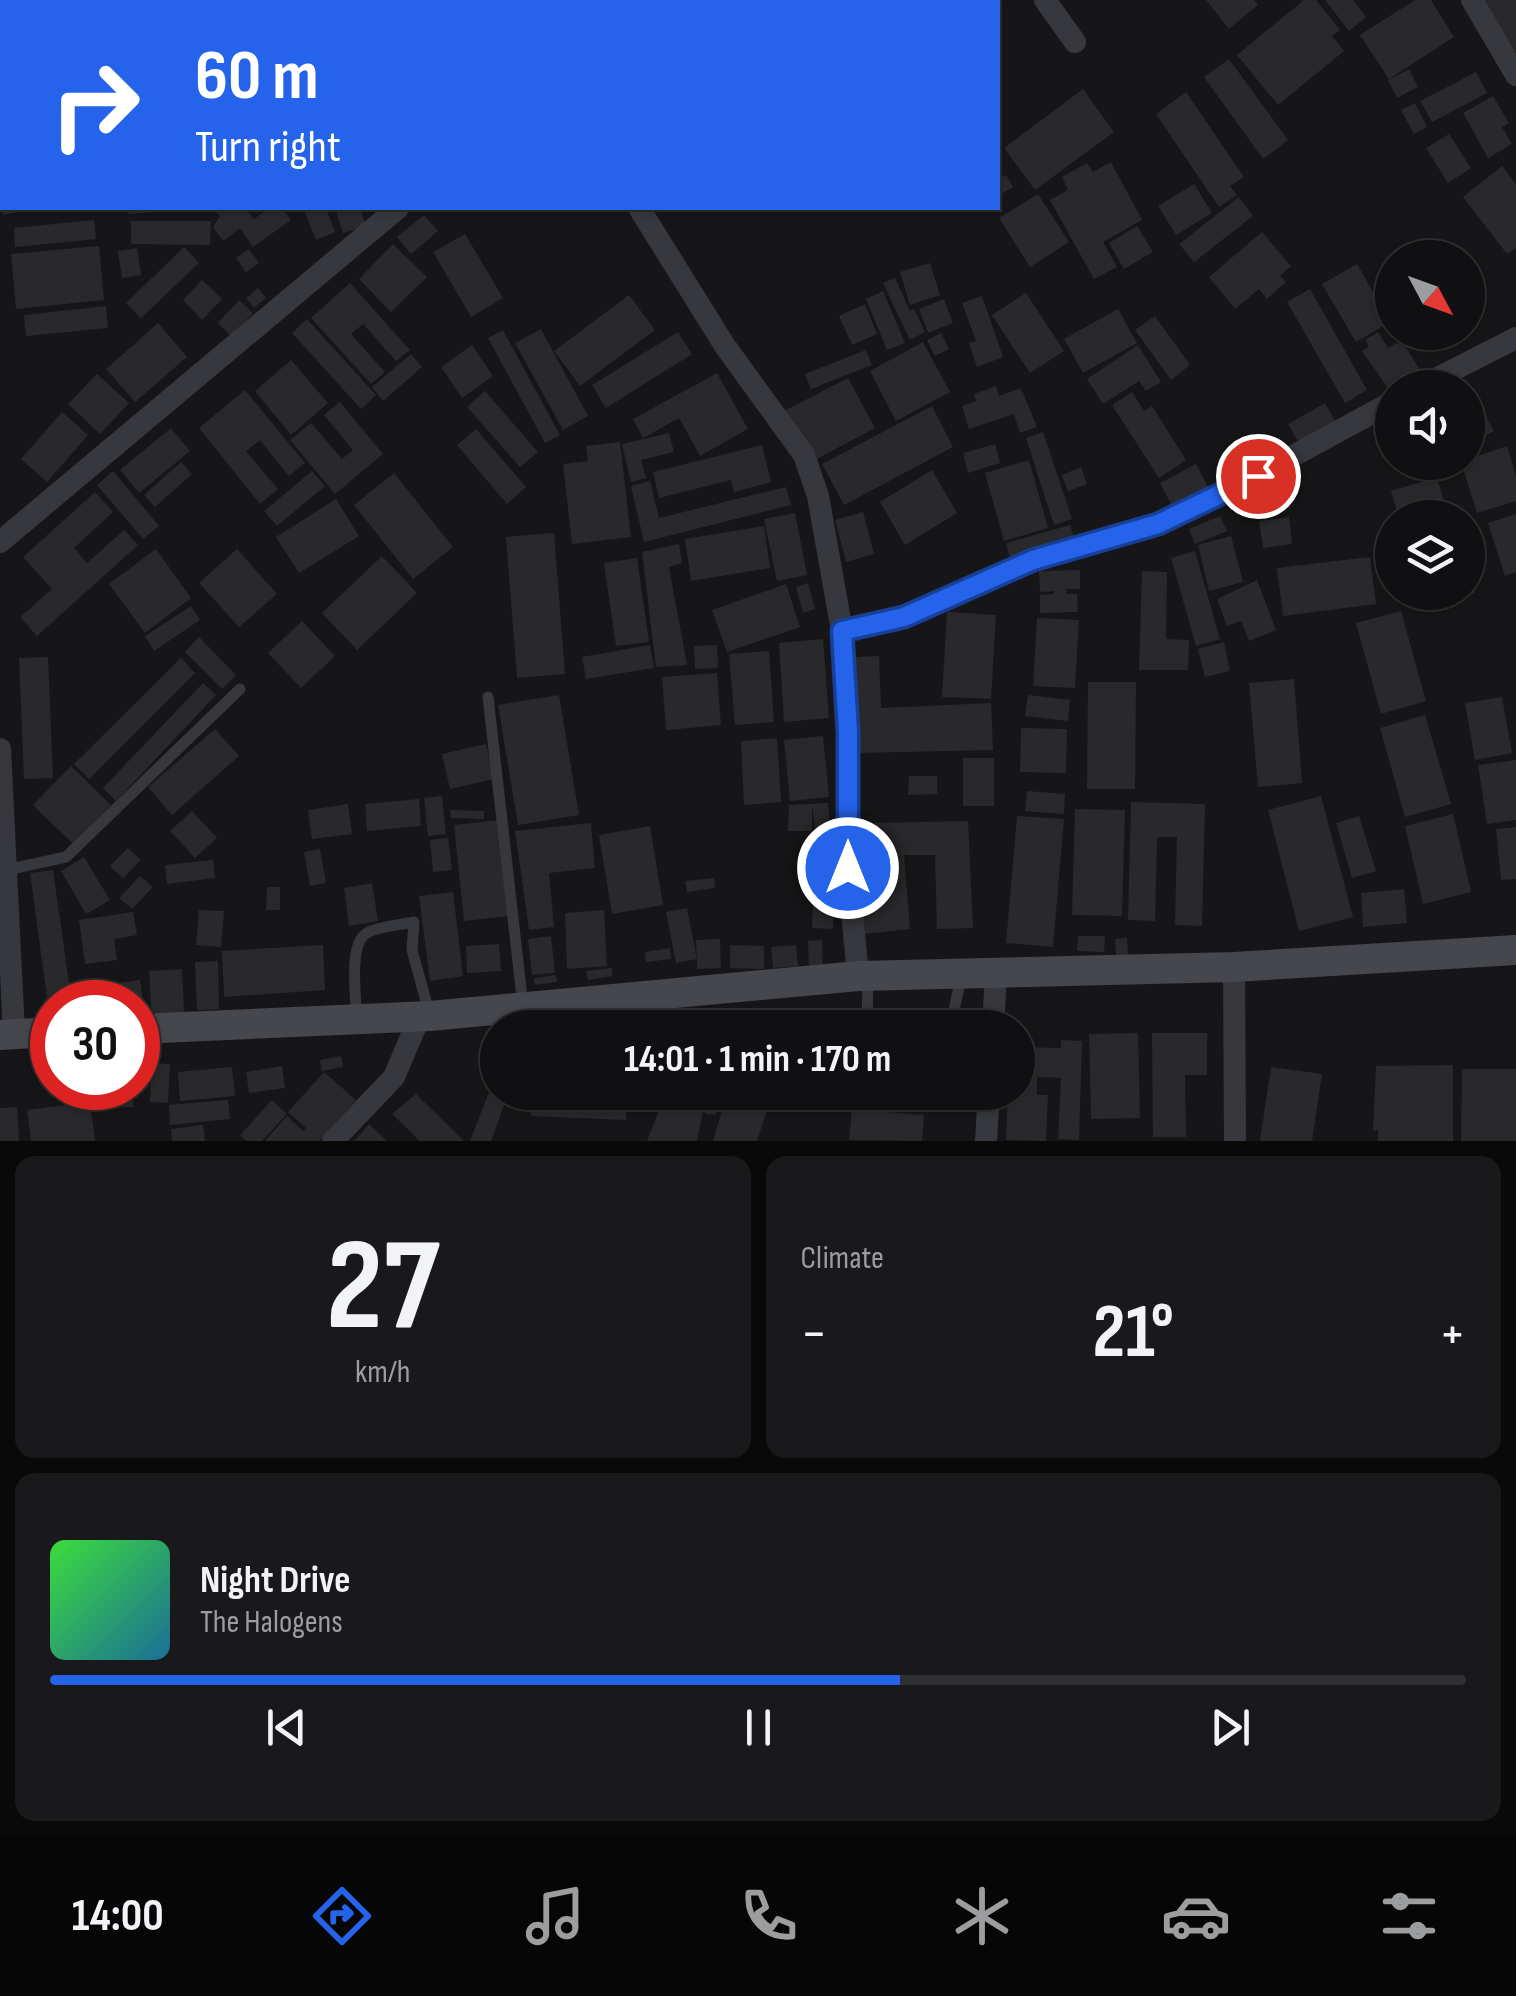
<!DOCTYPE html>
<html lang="en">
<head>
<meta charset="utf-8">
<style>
  body { margin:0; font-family:"Sofia Sans Condensed",sans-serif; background:#19191b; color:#f1f3f6; height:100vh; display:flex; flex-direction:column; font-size:38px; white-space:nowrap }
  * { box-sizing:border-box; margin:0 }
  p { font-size:32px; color:#9c9d9f }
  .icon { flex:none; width:55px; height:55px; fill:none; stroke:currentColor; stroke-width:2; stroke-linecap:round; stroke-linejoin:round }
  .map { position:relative; height:1141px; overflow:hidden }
  .details { display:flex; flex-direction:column; gap:15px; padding:15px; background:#09090a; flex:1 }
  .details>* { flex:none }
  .guide { position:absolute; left:0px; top:0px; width:1000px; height:210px; box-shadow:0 2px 8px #0004,0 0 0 2px #303032; background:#2563eb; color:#fff; overflow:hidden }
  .needle { width:65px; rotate:131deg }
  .controls { position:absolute; left:1375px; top:240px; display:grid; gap:20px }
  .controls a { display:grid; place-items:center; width:110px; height:110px; border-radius:50%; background:#101012; box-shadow:0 2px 8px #0004,0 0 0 2px #303032; font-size:50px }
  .speed { position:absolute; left:30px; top:980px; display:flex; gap:20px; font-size:50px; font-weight:700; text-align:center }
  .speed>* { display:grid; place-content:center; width:130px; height:130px; border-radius:50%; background:#101012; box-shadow:0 2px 8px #0004,0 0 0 2px #303032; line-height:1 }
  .speed .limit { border:15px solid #d22; background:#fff; color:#111 }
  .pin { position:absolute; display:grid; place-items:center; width:85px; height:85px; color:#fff; margin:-42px; border:5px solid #fff; border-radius:50%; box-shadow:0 2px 10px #0007 }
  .me { position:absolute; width:110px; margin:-55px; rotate:0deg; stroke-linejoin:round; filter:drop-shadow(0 0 8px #0008) }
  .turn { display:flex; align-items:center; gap:35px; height:210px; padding:0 30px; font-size:45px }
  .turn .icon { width:130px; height:130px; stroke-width:2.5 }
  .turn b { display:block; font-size:70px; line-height:85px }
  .big { font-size:75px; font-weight:700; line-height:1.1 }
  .details .widget { flex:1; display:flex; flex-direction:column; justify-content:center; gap:15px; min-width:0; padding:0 35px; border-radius:20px; background:#19191b }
  .details .dial { align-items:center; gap:0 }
  .dial b { font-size:130px; line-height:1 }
  .song { display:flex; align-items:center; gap:30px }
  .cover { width:120px; height:120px; border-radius:15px; background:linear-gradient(135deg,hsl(120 70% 55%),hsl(200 70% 35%)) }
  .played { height:10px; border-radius:5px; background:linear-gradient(90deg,#2563eb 60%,#303032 60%) }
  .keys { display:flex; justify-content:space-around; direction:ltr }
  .heat { display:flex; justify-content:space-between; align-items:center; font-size:55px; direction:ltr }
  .details .tiles { flex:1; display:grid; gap:15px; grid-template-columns:1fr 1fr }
  .widget:last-child { grid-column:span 2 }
  .trip { position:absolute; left:480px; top:1010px; width:555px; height:100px; border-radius:50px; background:#101012; box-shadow:0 2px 8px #0004,0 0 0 2px #303032; font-weight:700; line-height:100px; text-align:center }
  .tab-bar { display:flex; height:160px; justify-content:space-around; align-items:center; background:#060607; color:#9c9d9f }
  .tab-bar .icon { width:70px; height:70px }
  .tab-bar .on { color:#2563eb }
  .tab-bar b { font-size:45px; color:#f1f3f6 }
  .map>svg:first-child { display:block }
  .building { fill:#29292c }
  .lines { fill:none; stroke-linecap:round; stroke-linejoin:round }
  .lane { stroke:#37383d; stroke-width:11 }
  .street { stroke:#37383d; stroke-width:22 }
  .secondary { stroke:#45474d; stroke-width:30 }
  .route-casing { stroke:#184099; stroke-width:25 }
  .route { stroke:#2563eb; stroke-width:18 }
</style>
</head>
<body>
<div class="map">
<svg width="1516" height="1141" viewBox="0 0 1516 1141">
  <rect width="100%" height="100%" fill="#161618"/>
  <!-- building -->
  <path class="building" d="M1206 0H1254L1258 5 1229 29Z
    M1304 0H1316L1340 30 1332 36 1344 51 1278 105 1237 55Z
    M1325 0H1353L1366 17 1349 31Z
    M1415 0H1431L1454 37 1389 79 1360 35Z
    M1485 0H1516V52L1513 54Z
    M1229 59 1288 140 1263 159 1204 77Z
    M1409 69 1418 87 1397 98 1388 80Z
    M1476 72 1487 93 1432 122 1420 101Z
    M1083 89 1114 132 1035 190 1004 148Z
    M1186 92 1244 177 1230 186 1237 195 1219 207 1156 114Z
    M1493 96 1509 123 1502 127 1512 144 1488 158 1463 113Z
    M1415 103 1427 127 1414 134 1401 110Z
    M1449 134 1471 168 1448 183 1426 148Z
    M1111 162 1142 220 1103 242 1117 267 1094 279 1050 200 1068 190 1062 177 1087 163 1093 172Z
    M1502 166 1516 184V248L1507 254 1463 197Z
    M998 171 1001 177 1006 175 1013 187 998 196Z
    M1194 184 1212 213 1176 235 1158 206Z
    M1038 194 1069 242 1030 267 999 218Z
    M1239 197 1253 216 1194 262 1179 244Z
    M2 208H35V209L3 215Z
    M127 208H181V210L128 214Z
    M213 208H246L254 219 269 208H282L291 220 253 247 240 228 223 241 213 227 220 216Z
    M303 208H326L335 232 316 240Z
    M335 208H360L366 226 343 233Z
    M424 215 438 231 411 254 397 237Z
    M94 220 96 239 15 247 14 228Z
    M131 221H211L210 245 131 244Z
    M1137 226 1153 252 1124 269 1109 243Z
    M1262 232 1291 266 1280 276 1286 282 1267 299 1259 289 1235 309 1209 277Z
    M465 234 503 298 471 317 433 252Z
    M393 244 427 277 391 312 359 279Z
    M99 246 104 300 16 309 11 254Z
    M184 247 199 263 141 318 126 303Z
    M137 248 141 275 122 278 118 251Z
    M249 249 259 263 246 272 236 258Z
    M930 263 940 295 910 305 900 272Z
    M1357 264 1390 322 1356 342 1322 284Z
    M895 278 910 311 914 309 925 332 910 340 883 283Z
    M202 280 222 299 202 320 183 300Z
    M350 283 410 350 396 361 363 324 351 334 385 372 371 384 311 318Z
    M258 288 266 298 254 308 246 298Z
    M1310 289 1367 390 1345 403 1287 302Z
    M883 291 905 343 887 350 866 299Z
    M1026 293 1064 351 1030 373 992 315Z
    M629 295 655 330 580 386 554 351Z
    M982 296 1003 357 977 367 969 343 976 341 962 303Z
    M944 299 953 323 928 333 919 309Z
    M239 300 253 313 231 336 218 323Z
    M865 304 877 334 852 345 839 316Z
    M106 306 108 328 26 336 24 315Z
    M1118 309 1137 343 1083 373 1064 339Z
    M1155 316 1190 365 1171 380 1135 330Z
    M307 319 376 395 361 409 292 333Z
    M158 323 187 357 135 402 106 369Z
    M541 329 588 416 563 430 515 343Z
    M503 330 560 435 545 443 488 338Z
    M678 332 692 354 606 408 592 385Z
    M1378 332 1388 348 1402 340 1424 377 1406 388H1392V394L1362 351 1369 346 1365 340Z
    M941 333 949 349 935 356 927 340Z
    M923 342 950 392 896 421 870 371Z
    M472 345 493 376 462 398 441 367Z
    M1138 345 1161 382 1146 391 1139 381 1103 404 1087 379Z
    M866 350 872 365 811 389 805 374Z
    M411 354 422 367 383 401 372 387Z
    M291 360 328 403 291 435 255 391Z
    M717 373 748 429 700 456 679 418 643 438 633 419Z
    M97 374 129 403 100 434 68 404Z
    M848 378 875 428 811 462 784 411Z
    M996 386 999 396 1021 388 1037 427 1020 433 1014 414 969 429 962 406 976 401 974 394Z
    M245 390 305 463 289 476 260 440 246 451 278 489 260 504 199 428Z
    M485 391 538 452 520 467 467 407Z
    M1132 392 1144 411 1152 406 1186 460 1159 478 1112 405Z
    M1474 394 1494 431 1468 444V397Z
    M340 402 383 454 335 494 290 440 311 423 342 459 353 450 324 415Z
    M1325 403 1336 423 1300 444 1288 424Z
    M932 406 953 447 844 505 822 464Z
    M62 412 88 435 47 482 21 459Z
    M171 428 190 451 139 493 120 470Z
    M476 429 526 487 507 504 457 445Z
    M1043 432 1072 519 1054 525 1026 438Z
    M669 433 674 452 641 460 646 478 631 482 622 444Z
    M1264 438 1274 456 1256 466 1246 448Z
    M620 442 631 537 572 544 563 464 588 461 586 446Z
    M995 444 1000 463 968 473 963 453Z
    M762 445 771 482 734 492 731 480 659 498 653 472Z
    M1507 446 1516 476V501L1477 513 1461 462Z
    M1233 451 1245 469 1231 479 1218 462Z
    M1029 460 1048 528 1004 541 985 473Z
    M181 462 192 474 155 507 144 495Z
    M1196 464 1209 489 1173 508 1160 483Z
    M1081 467 1087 484 1068 491 1062 475Z
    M932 470 957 513 905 545 880 502Z
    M113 471 159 526 143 539 97 485Z
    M312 471 325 486 277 526 264 511Z
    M394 473 453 547 413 579 354 505Z
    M1437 477 1449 518H1399L1391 491Z
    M650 481 659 518 786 487 791 505 644 542 631 486Z
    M95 492 113 512 74 548 87 563 124 530 138 545 37 636 20 617 52 589 23 557Z
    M336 499 359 536 299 573 276 537Z
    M863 512 874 554 846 562 835 520Z
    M795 513 807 575 777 581 764 519Z
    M1516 514V572L1505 576 1488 523Z
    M1220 516 1227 531 1195 544 1189 529Z
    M1289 517 1292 544 1263 548 1259 521Z
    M1070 525 1075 540 1010 558 1006 543Z
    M764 526 770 568 691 581 685 539Z
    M554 533 565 674 517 678 506 537Z
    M1231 536 1243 582 1209 591 1198 545Z
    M679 544 682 563 669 567 687 665 656 667 642 552Z
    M156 549 191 598 145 633 109 584Z
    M237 549 277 594 239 627 199 583Z
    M1195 551 1220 639 1196 646 1171 558Z
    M382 556 417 593 357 650 322 613Z
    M1370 557 1376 604 1283 616 1277 568Z
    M637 558 649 642 616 646 604 563Z
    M1469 569 1475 593 1425 607 1421 592H1468Z
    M1080 570V589H1066V594H1077L1078 612 1040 613V595L1054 594V591L1040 592 1039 571Z
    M1142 571 1167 572 1166 639 1189 640 1188 670H1139Z
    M1257 580 1276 630 1249 641 1241 621 1227 626 1217 599Z
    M808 583 815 609 803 613 796 587Z
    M786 584 800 627 727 652 712 610Z
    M191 606 200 620 154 651 145 636Z
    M1401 611 1426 701 1381 714 1356 623Z
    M947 612 996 615 991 699 942 697Z
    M1037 618 1079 620 1075 688 1033 686Z
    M302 621 335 656 301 688 268 653Z
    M199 637 236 675 222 689 185 652Z
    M823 639 829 718 784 722 779 643Z
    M1224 642 1230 671 1205 677 1198 649Z
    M650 645 654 668 586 679 582 657Z
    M717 645 718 668 695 669 694 646Z
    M769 651 774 722 735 725 729 654Z
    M879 656 881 708 991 703 993 750 856 753 854 657Z
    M48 657 53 778 24 779 19 658Z
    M181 658 195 673 89 779 74 764Z
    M717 673 721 725 666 730 662 677Z
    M1294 679 1302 783 1258 787 1249 683Z
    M1088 682H1136L1135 789H1087Z
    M203 683 216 695 116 801 103 788Z
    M559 695 579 815 518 825 498 705Z
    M1028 695 1070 700 1068 721 1025 716Z
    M1502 697 1512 753 1475 760 1465 703Z
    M1425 715 1451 804 1405 817 1380 728Z
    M1021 728 1067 729 1066 773 1020 772Z
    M215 729 239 756 172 815 148 787Z
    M823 736 829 797 790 801 784 740Z
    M777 738 781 802 744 805 741 741Z
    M486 744 494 779 450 789 442 754Z
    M963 758H994V806H963Z
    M1516 760V820L1487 824 1478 765Z
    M71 766 111 805 73 844 33 805Z
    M909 776H937V794L908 795Z
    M1027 791 1065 794 1064 814 1025 811Z
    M442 796 446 834 428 836 424 798Z
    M1321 796 1353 917 1299 931 1268 810Z
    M419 799 421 826 367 831 365 804Z
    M1131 802 1205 804 1202 926 1175 925 1177 837H1157L1155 921 1128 920Z
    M828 803 831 832 816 835 812 806V831H788L789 805Z
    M348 804 352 834 312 839 308 810Z
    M1075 809 1125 810 1122 916 1072 915Z
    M450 810 484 811V819L451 818Z
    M192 811 217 838 195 858 170 831Z
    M1453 814 1471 892 1423 904 1405 826Z
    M1017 816 1064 819 1053 947 1006 943Z
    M1359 816 1376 871 1352 878 1336 823Z
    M500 820 510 916 464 921 454 825Z
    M968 821 973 928 937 929 935 855H904L910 929 865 934 859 881 868 879 869 823Z
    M591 823 595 868 549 873 554 927 529 930 515 831Z
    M650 826 663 905 612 914 599 835Z
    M1516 827V879L1501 880 1496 829Z
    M448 838 452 870 433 872 430 840Z
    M128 848 141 860 123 878 110 866Z
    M320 849 326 883 310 886 304 852Z
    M84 857 110 900 86 914 61 871Z
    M213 860 215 878 167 884 165 865Z
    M837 866 839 878 814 881 812 869Z
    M53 870 70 990 140 980 144 1006 138 1007V1002H52L50 1020 30 873Z
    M140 876 153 887 132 909 119 898Z
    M714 878 715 888 687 892 685 881Z
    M372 883 378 921 349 926 344 888Z
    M814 884 835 885 833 929 812 928Z
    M267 887H280V910H266Z
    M1404 889 1407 923 1363 927 1361 893Z
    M453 892 463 976 430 981 419 896Z
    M687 908 697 959 696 940 720 939 721 968 697 969V959L676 963 666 912Z
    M199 910 224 911 221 947 196 945Z
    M604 910 607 966 567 969 565 913Z
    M133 912 137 935 114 939 117 960 85 964 79 920Z
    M551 936 555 973 532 975 528 939Z
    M1078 936H1105L1104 952 1077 951Z
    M1127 938 1128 956H1116L1115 939Z
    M822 940 823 970 809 971 808 941Z
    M499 944 501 971 467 973 466 946Z
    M323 945 325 990 224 997 222 951Z
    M730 945 764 946V969L730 968Z
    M796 945 798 966 773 968 771 947Z
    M670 948 671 959 646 962 645 952Z
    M218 961 219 1009 197 1010 195 962Z
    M612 968V976L588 980 586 971Z
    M182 969 184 1015 152 1017 149 971Z
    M556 975 557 982 535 985 534 978Z
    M1138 1033 1140 1118 1091 1119 1089 1034Z
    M1152 1033H1207V1075H1185L1186 1137H1153Z
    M1061 1040 1082 1041 1079 1140 1058 1139 1061 1078 1037 1077V1095H1048L1046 1141 1006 1140 1008 1092H1018V1047L1061 1048Z
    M341 1056 343 1067 322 1071 320 1060Z
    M138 1060H147V1078H138Z
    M152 1063 170 1064 168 1103 150 1102Z
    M1453 1065V1141H1378V1130L1373 1131 1376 1066Z
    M282 1066 285 1088 249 1093 246 1072Z
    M232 1067 235 1096 180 1101 178 1072Z
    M1271 1067 1322 1074 1312 1141H1260Z
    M1462 1069H1516V1141H1461Z
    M324 1072 356 1100 319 1141H265L287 1116 303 1131 306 1128 288 1112Z
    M493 1082H498V1092H509L491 1141H470Z
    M115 1088H133V1107H115Z
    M532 1092H627L626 1120 531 1116Z
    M666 1092 706 1095 697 1141H647Z
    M878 1092H925L924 1099 878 1098Z
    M416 1094 464 1141H420L392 1114Z
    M707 1097 718 1098 716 1115 705 1114Z
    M726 1097 767 1110 757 1141H713Z
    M228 1100 230 1119 170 1125 169 1105Z
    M272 1100 287 1114 262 1141H247L240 1135Z
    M90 1102 95 1141H31L27 1110Z
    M17 1107 19 1141H0V1108Z
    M852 1109 924 1115 922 1141 849 1140Z
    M369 1124 387 1141H354Z
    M203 1125 205 1141H172L171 1129Z"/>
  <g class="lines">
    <!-- lane -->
    <path class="lane" d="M488 697 523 1006
      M6 870 66 857 240 689
      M357 1019C356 999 348 943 367 933 379 926 400 925 414 922L412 950 429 1012
      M867 1028 868 976
      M950 1028 961 978"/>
    <!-- street -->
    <path class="street" d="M430 0 431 2
      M601 0 602 2
      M1045 0 1075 42
      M1472 0 1516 75
      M681 2 685 0
      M639 208 725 346 804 455 818 496 842 631 848 733V868L858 976
      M1418 388 1516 338
      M0 542 398 208
      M842 631 905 617 1033 560 1158 525 1227 492 1392 402
      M0 749 14 1034
      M1234 967 1235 1141
      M993 1028 996 972
      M333 1141 394 1077 420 1016
      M986 1141 989 1092"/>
    <!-- secondary -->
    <path class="secondary" d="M138 1029 430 1016 858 976 1234 967 1516 950
      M0 1035 52 1032"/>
  </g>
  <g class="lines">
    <!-- route casing -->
    <g class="route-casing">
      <path id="route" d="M848 868V733L842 631 904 617 1033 560 1158 524 1258 476"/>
    </g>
    <!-- route -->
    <use href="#route" class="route"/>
  </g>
</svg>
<div class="controls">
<a><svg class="needle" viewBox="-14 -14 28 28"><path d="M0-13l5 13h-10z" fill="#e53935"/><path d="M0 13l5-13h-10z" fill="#9c9d9f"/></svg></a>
<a><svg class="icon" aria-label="sound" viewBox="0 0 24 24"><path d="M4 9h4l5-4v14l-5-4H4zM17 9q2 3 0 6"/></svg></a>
<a><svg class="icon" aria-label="layers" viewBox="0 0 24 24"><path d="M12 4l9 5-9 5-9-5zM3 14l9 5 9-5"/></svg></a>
</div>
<div class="speed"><div class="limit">30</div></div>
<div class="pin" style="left:1258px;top:476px;background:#d93025"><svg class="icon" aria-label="arrive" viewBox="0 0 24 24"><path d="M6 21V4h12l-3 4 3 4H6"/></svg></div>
<svg class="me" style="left:848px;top:868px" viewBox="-20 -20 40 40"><circle r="17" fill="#2563eb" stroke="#fff" stroke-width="3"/><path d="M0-11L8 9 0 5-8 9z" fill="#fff"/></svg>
<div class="trip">14:01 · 1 min · 170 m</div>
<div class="guide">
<div class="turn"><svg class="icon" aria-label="right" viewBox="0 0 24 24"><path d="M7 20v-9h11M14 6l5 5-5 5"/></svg><div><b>60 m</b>Turn right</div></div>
</div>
</div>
<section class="details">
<div class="tiles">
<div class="widget dial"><b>27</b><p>km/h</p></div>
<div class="widget"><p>Climate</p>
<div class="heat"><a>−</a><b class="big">21°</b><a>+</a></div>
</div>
<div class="widget">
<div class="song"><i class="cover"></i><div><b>Night Drive</b><p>The Halogens</p></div></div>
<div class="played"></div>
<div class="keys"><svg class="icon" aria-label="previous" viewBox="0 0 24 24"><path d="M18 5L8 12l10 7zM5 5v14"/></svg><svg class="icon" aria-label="pause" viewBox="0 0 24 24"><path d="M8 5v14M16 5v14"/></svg><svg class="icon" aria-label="next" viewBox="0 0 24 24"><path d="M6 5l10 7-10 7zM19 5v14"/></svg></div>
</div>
</div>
</section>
<nav class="tab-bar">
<b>14:00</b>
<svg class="icon on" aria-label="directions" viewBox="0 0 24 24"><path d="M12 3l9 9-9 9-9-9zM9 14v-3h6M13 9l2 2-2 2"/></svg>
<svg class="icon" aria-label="music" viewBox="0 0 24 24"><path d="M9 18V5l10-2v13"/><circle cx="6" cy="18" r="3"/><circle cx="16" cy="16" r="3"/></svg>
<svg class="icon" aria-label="phone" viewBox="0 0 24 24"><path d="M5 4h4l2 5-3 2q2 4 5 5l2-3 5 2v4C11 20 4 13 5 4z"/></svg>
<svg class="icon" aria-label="climate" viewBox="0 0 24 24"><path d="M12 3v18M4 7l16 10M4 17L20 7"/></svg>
<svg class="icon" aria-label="car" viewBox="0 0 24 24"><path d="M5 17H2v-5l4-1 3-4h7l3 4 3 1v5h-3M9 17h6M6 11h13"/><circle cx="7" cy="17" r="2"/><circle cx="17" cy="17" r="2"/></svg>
<svg class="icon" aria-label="filters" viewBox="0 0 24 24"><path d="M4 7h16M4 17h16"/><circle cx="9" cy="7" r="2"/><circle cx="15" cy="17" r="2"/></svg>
</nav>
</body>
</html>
